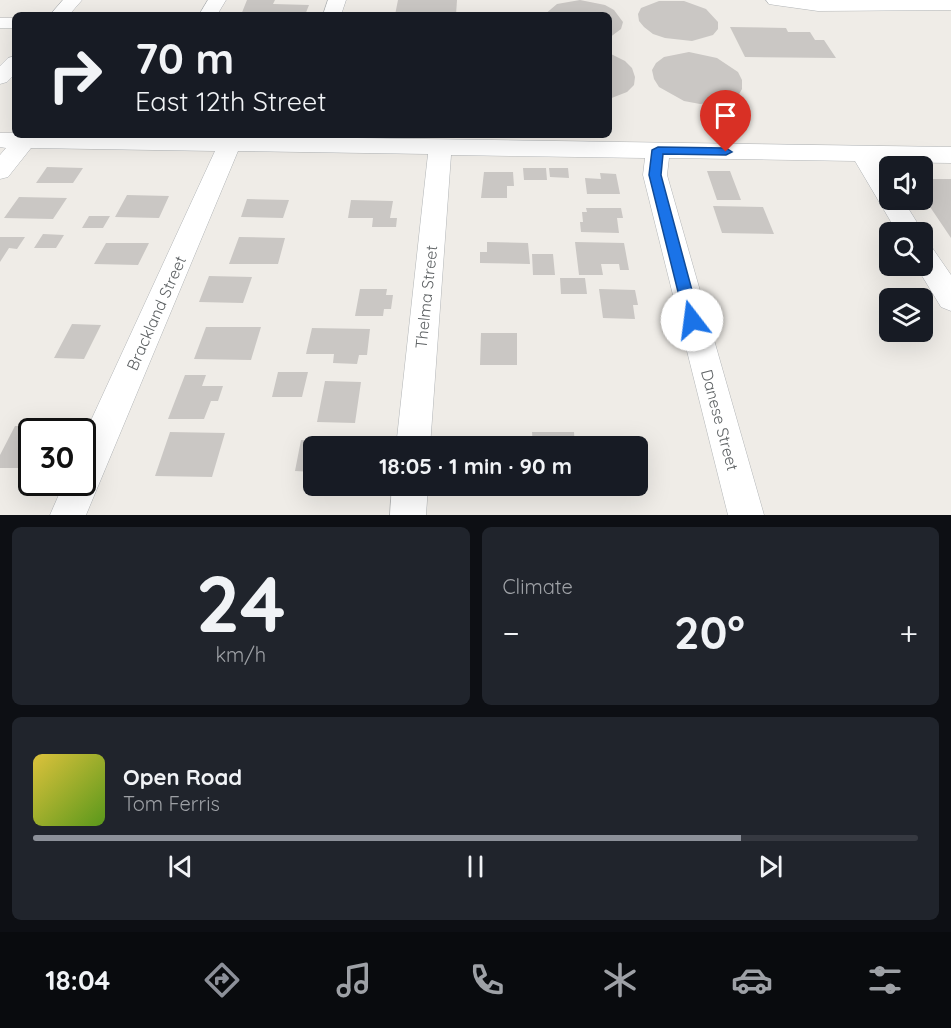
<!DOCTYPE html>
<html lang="en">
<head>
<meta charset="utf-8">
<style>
  body { margin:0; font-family:Quicksand,sans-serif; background:#20242c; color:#f1f3f6; height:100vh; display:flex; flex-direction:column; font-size:22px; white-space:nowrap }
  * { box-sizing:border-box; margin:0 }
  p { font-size:20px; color:#9ea1a6 }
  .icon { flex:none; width:33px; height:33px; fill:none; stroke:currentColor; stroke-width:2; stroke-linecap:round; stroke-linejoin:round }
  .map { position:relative; height:515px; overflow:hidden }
  .sheet { display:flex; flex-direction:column; gap:12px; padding:12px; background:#0d0f14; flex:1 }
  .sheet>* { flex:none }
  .guide { position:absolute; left:12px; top:12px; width:600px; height:126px; border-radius:9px; box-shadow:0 6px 24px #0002; background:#171b24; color:#f1f3f6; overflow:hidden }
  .controls { position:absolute; left:879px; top:156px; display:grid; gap:12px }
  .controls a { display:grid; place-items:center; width:54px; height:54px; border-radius:9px; background:#171b24; box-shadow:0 6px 24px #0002; font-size:30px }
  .speed { position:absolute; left:18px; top:418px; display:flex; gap:12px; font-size:30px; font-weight:700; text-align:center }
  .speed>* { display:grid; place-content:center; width:78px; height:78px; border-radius:50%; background:#171b24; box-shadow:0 6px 24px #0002; line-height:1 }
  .speed .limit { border:3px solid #111; border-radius:9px; background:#fff; color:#111 }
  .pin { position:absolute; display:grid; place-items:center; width:51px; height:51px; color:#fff; margin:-62px -26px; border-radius:50% 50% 50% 0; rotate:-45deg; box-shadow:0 0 6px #0007 }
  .pin .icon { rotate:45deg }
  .me { position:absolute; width:66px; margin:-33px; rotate:345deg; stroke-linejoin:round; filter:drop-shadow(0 0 4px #0008) }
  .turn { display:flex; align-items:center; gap:21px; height:126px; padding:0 24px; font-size:27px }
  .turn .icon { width:78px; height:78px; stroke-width:2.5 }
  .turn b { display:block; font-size:42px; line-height:51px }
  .big { font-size:45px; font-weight:700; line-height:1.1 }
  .sheet .widget { flex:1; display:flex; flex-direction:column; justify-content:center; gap:9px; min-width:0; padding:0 21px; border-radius:9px; background:#20242c }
  .sheet .dial { align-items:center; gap:0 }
  .dial b { font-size:78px; line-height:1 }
  .song { display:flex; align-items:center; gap:18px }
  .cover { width:72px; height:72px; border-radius:9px; background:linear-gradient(135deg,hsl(50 70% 55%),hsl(90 70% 35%)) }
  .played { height:6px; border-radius:3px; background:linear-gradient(90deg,#8c9099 80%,#363941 80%) }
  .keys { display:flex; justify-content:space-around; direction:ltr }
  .heat { display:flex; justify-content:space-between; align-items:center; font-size:33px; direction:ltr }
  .sheet .tiles { flex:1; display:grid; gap:12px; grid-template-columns:1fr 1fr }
  .widget:last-child { grid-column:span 2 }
  .trip { position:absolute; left:303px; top:436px; width:345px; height:60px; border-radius:9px; background:#171b24; box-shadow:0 6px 24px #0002; font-weight:700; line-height:60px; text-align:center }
  .menu { display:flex; height:96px; justify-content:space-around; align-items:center; background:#090b0e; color:#9ea1a6 }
  .menu .icon { width:42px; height:42px }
  .menu .on { color:#8c9099 }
  .menu b { font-size:27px; color:#f1f3f6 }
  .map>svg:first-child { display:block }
  .building { fill:#cac7c4 }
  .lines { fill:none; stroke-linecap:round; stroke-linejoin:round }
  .minor-casing { stroke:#b2b5b7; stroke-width:1 }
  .minor { fill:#fff; fill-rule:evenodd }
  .route { fill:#1a73e8; stroke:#114b97; stroke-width:1.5 }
  .labels { text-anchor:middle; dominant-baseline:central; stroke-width:5; stroke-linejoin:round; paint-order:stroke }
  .street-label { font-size:16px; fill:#5f6365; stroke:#fff }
</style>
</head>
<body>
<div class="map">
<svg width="951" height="515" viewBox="0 0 951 515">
  <rect width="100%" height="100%" fill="#efece7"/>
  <!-- building -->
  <path class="building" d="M247 0H275L273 4 309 5 305 15H241Z
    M398 0H457L456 15H395Z
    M580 0 605 5 614 10 623 22 621 29 609 38V15H544L557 4Z
    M659 1H684L706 9 718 22V29L713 35 692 41 665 38 653 34 644 27 639 21 638 14 641 8Z
    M730 27 786 28 788 32H810L815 40H824L836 58 745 57Z
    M689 52 717 58 738 72 742 80V89L738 96 728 101 700 104 684 101 659 87 654 79 652 70 656 63 664 57Z
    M609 53 625 61 632 68 635 77 634 85 627 92 609 99Z
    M47 167 83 168 73 183H36Z
    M523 168H546L547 180H524Z
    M549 168H568L569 178 550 177Z
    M707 171H730L741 200H717Z
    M484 172H513L514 186H507V198H481Z
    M600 173 616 174 620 194H587L585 178 601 179Z
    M922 179H951V238L922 195Z
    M127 195 169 196 159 218 115 217Z
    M19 197 67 198 53 219 4 218Z
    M247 199 289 200 283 218 241 217Z
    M351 200 393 201 390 218H397L396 227H372L373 218H348Z
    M713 206 763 207 774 234 722 233Z
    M586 208H621L623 218H617L619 233 581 232 580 222H583L582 212H587Z
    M89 216H110L103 228H82Z
    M43 234 64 235 56 248H34Z
    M0 237H25L17 249 9 248 0 262Z
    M239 237 285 238 278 264H229Z
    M487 242 528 243 530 264 480 263V252H487Z
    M575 242 624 243 629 270H620L619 264H601L603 275H579Z
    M106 243H149L138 265 94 264Z
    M532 254H553L555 275H533Z
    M209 276 252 277 243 303 199 302Z
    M560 278H585L587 294H561Z
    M360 289H387L386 295H393L391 309H384L383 316H355Z
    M599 289 635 290 638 305H633L635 319 603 318Z
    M72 324 101 325 84 359 54 358Z
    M206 327H261L251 360 194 359Z
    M312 328 370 329 367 355H359L357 364 333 363 334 354H306Z
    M481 333H517V365H480Z
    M278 372H308L302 397H272Z
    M185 375H206L202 386H223L218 401H211L204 419H168Z
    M325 381 361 382 355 423 317 422Z
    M15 426 46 427 43 432H32V455L25 468H0V455Z
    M170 432 225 433 212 477 155 476Z
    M532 432H574L575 447H482V444L533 445Z
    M301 440 352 441 351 447H314V472L295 471Z"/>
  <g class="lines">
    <!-- minor casing -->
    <g class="minor-casing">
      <path id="minor" d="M63 0H82L69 15H50Z
        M208 0H226L217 15H199Z
        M328 0H346L341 15H323Z
        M766 0H951V10L818 11 775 5 769 4Z
        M0 18H15V28H0Z
        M15 56V74L7 82 0 84V66L8 58Z
        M0 133H15V135H158L951 147V163L879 162 890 178V200H903L923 232 922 233 897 232 855 161 669 158 667 175 764 515H728L643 175 645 158 451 155 430 447H396L428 154 238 151 86 515H50L64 483H82V440L215 151 31 148 8 177 0 179V155L6 148 0 147Z
        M922 243 931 246 951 275V311L941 307 916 266H922Z
        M392 486H428L426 515H390Z"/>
    </g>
    <!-- minor -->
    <use href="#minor" class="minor"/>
  </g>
  <!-- route -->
  <path class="route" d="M658 147 726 148 732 152 726 155 663 154 661 175 700 320 697 324 692 326 687 324 685 320 649 175 652 150Z"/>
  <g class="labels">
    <!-- street labels -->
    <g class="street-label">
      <text transform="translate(426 297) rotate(-84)">Thelma Street</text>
      <text transform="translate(156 313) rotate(-66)">Brackland Street</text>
      <text transform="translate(720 420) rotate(75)">Danese Street</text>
    </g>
  </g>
</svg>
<div class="controls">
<a><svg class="icon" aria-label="sound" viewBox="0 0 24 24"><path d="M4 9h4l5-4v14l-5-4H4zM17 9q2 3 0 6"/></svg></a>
<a><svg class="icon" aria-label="search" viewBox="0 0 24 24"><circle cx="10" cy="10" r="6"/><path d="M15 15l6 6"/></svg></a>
<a><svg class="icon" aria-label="layers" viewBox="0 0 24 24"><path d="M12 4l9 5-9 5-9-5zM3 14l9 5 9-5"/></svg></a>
</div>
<div class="speed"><div class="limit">30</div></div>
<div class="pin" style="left:726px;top:152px;background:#d93025"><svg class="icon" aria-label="arrive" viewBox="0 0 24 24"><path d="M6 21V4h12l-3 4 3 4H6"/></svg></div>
<svg class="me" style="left:692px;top:320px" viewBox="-20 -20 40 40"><circle r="19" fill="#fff"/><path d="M0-13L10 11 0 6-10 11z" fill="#1a73e8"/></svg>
<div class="trip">18:05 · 1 min · 90 m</div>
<div class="guide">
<div class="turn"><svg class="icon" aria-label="right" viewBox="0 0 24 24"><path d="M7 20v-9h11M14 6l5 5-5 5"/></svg><div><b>70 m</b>East 12th Street</div></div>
</div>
</div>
<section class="sheet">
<div class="tiles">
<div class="widget dial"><b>24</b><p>km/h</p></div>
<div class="widget"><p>Climate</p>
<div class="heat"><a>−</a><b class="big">20°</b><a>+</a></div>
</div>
<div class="widget">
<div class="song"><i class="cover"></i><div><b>Open Road</b><p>Tom Ferris</p></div></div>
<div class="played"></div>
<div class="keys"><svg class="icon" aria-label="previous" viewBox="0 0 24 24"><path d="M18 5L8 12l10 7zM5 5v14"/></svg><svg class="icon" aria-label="pause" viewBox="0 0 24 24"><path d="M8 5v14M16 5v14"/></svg><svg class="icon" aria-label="next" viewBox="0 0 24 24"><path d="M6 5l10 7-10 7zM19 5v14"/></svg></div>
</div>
</div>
</section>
<nav class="menu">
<b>18:04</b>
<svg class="icon on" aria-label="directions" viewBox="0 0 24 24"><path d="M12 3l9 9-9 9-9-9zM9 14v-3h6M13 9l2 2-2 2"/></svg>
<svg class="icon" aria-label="music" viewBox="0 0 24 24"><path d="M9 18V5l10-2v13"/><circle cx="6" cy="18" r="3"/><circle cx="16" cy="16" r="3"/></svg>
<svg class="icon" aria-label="phone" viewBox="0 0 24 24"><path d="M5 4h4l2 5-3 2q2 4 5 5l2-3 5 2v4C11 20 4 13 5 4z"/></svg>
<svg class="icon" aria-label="climate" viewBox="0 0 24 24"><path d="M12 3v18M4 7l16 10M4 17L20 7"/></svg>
<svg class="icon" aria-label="car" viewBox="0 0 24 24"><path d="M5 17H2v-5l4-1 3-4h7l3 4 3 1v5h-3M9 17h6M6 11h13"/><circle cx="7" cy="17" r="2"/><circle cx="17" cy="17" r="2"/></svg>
<svg class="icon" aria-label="filters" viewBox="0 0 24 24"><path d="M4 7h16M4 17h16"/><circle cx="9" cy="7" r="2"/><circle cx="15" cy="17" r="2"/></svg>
</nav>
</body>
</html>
